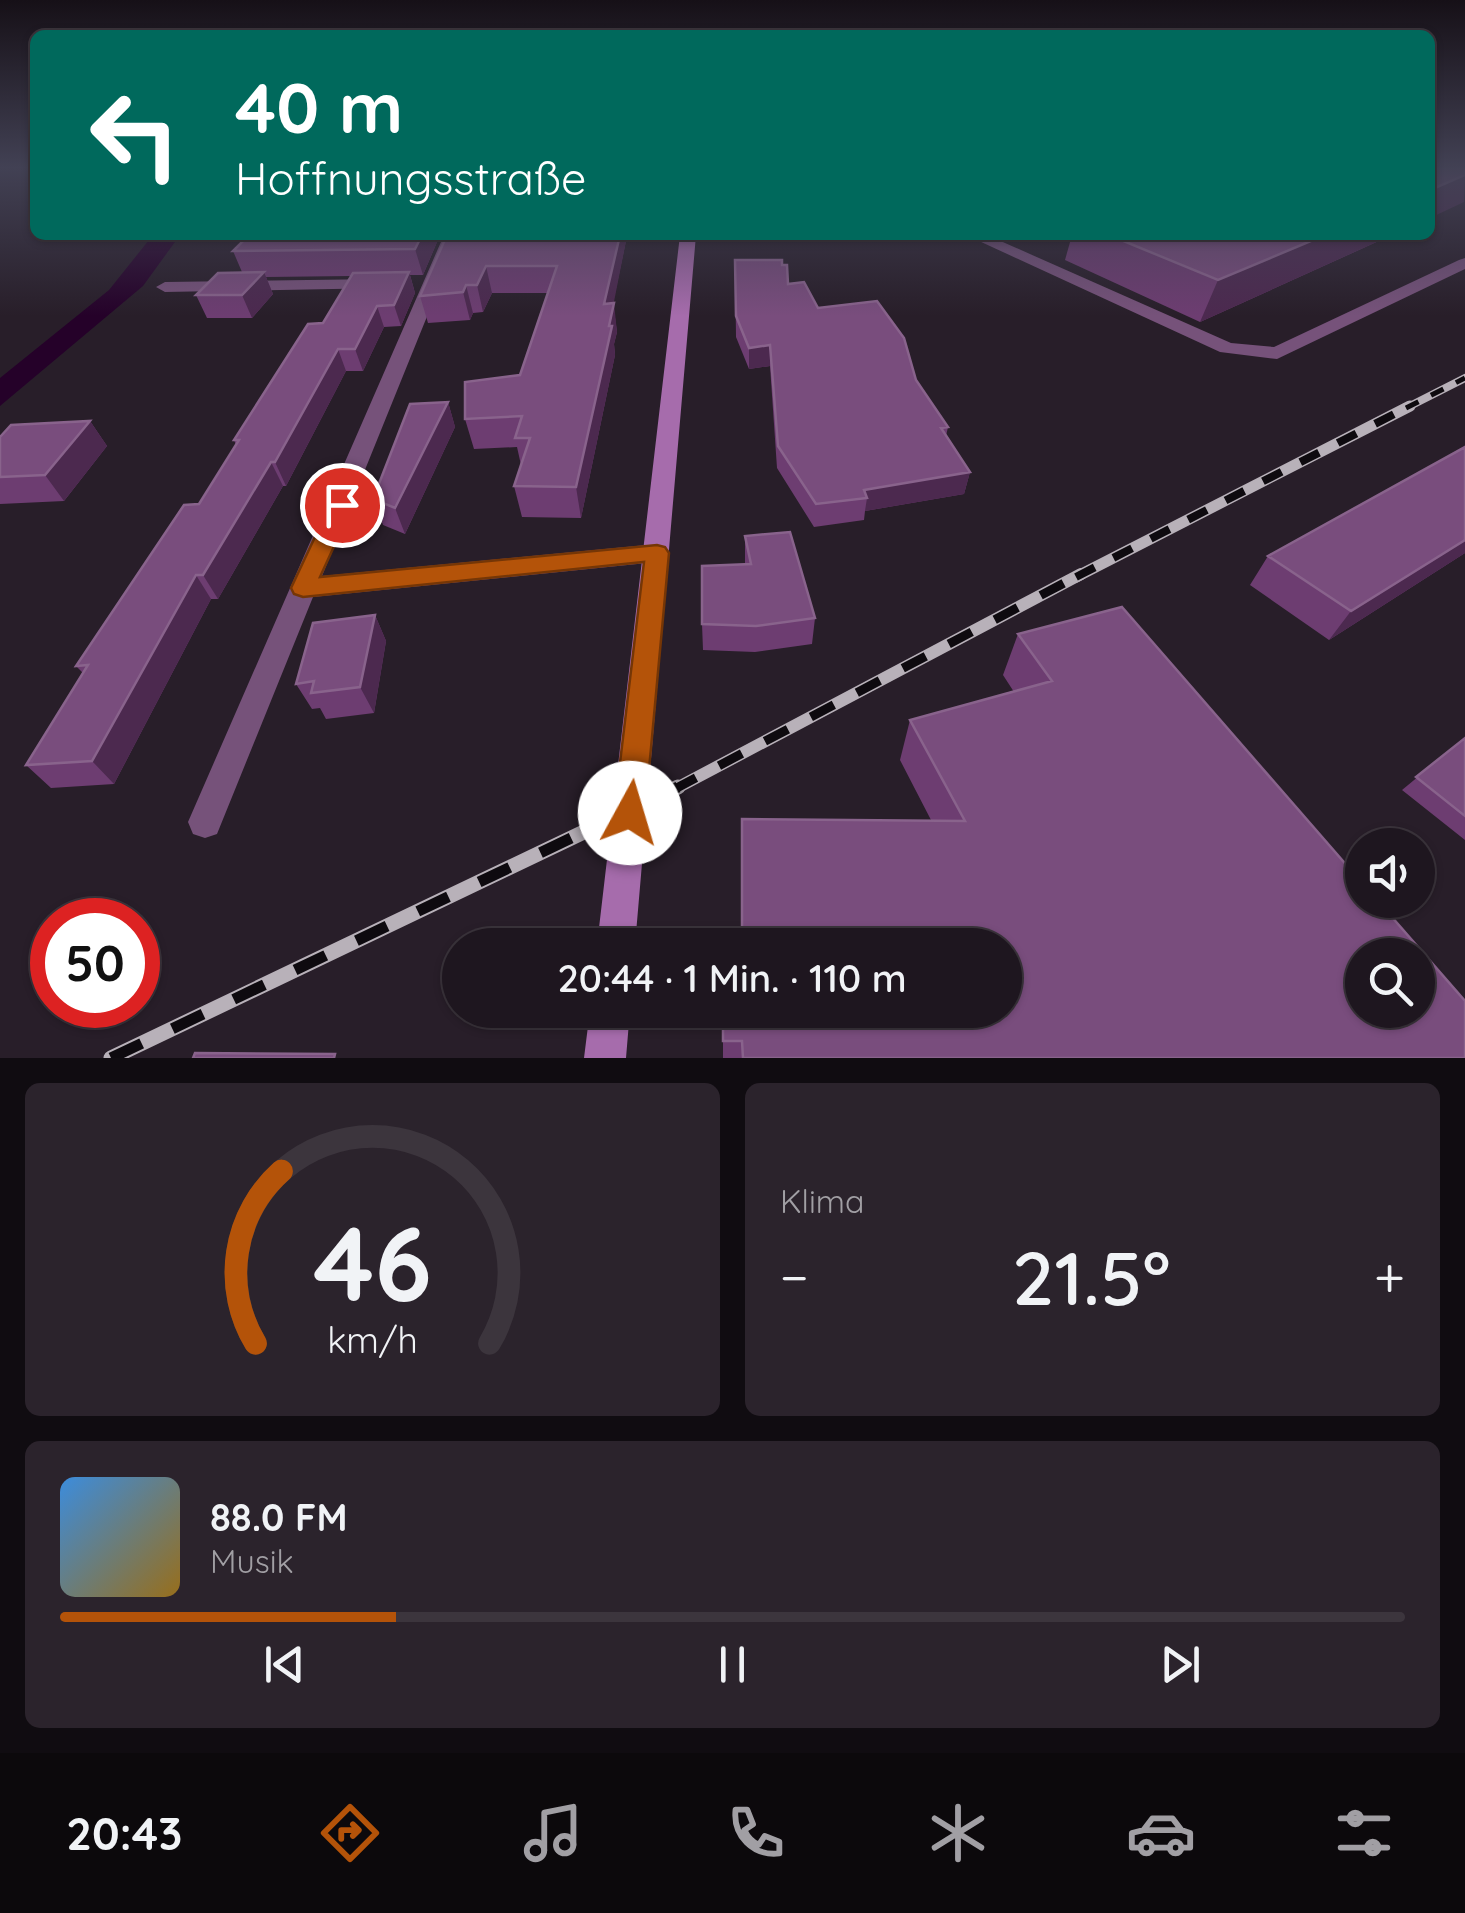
<!DOCTYPE html>
<html lang="de">
<head>
<meta charset="utf-8">
<style>
  body { margin:0; font-family:Quicksand,sans-serif; background:#2b232c; color:#f1f3f6; height:100vh; display:flex; flex-direction:column; font-size:38px; white-space:nowrap }
  * { box-sizing:border-box; margin:0 }
  p { font-size:32px; color:#a19fa4 }
  .icon { flex:none; width:55px; height:55px; fill:none; stroke:currentColor; stroke-width:2; stroke-linecap:round; stroke-linejoin:round }
  .map { position:relative; height:1058px; overflow:hidden }
  .details { display:flex; flex-direction:column; gap:25px; padding:25px; background:#100c11; flex:1 }
  .details>* { flex:none }
  .top-card { position:absolute; left:30px; top:30px; width:1405px; height:210px; border-radius:15px; box-shadow:0 2px 8px #0004,0 0 0 2px #3c353d; background:#00695c; color:#fff; overflow:hidden }
  .tools { position:absolute; left:1345px; top:828px; display:grid; gap:20px }
  .tools a { display:grid; place-items:center; width:90px; height:90px; border-radius:50%; background:#1e161f; box-shadow:0 2px 8px #0004,0 0 0 2px #3c353d; font-size:50px }
  .speed { position:absolute; left:30px; top:898px; display:flex; gap:20px; font-size:50px; font-weight:700; text-align:center }
  .speed>* { display:grid; place-content:center; width:130px; height:130px; border-radius:50%; background:#1e161f; box-shadow:0 2px 8px #0004,0 0 0 2px #3c353d; line-height:1 }
  .speed .limit { border:15px solid #d22; background:#fff; color:#111 }
  .pin { position:absolute; display:grid; place-items:center; width:85px; height:85px; color:#fff; margin:-42px; border:5px solid #fff; border-radius:50%; box-shadow:0 2px 10px #0007 }
  .me { position:absolute; width:110px; margin:-55px; rotate:6deg; stroke-linejoin:round; filter:drop-shadow(0 0 8px #0008) }
  .turn { display:flex; align-items:center; gap:35px; height:210px; padding:0 40px; font-size:45px }
  .turn .icon { width:130px; height:130px; stroke-width:2.5 }
  .turn b { display:block; font-size:70px; line-height:85px }
  .big { font-size:75px; font-weight:600; line-height:1.1 }
  .details .tile { flex:1; display:flex; flex-direction:column; justify-content:center; gap:15px; min-width:0; padding:0 35px; border-radius:15px; background:#2b232c }
  .details .dial { align-items:center; gap:0 }
  .dial svg { height:260px; overflow:visible; fill:none; stroke:#3c353d; stroke-width:7; stroke-linecap:round; text-anchor:middle }
  .dial text { fill:#f1f3f6; stroke:none }
  .song { display:flex; align-items:center; gap:30px }
  .cover { width:120px; height:120px; border-radius:15px; background:linear-gradient(135deg,hsl(210 70% 55%),hsl(40 70% 35%)) }
  .played { height:10px; border-radius:5px; background:linear-gradient(90deg,#b45309 25%,#3c353d 25%) }
  .keys { display:flex; justify-content:space-around; direction:ltr }
  .heat { display:flex; justify-content:space-between; align-items:center; font-size:55px; direction:ltr }
  .details .tiles { flex:1; display:grid; gap:25px; grid-template-columns:1fr 1fr }
  .tile:last-child { grid-column:span 2 }
  .trip { position:absolute; left:442px; top:928px; width:580px; height:100px; border-radius:50px; background:#1e161f; box-shadow:0 2px 8px #0004,0 0 0 2px #3c353d; font-weight:600; line-height:100px; text-align:center }
  .dock { display:flex; height:160px; justify-content:space-around; align-items:center; background:#0c090c; color:#a19fa4 }
  .dock .icon { width:70px; height:70px }
  .dock .active { color:#b45309 }
  .dock b { font-size:45px; color:#f1f3f6 }
  .map>svg:first-child { display:block }
  .water { fill:#250129 }
  .lines { fill:none; stroke-linecap:round; stroke-linejoin:round }
  .service { fill:#76527a; fill-rule:evenodd }
  .minor { fill:#76527a; fill-rule:evenodd }
  .secondary { fill:#a66cac; fill-rule:evenodd }
  .rail-far3-casing { stroke:#b8b1b9; stroke-width:8 }
  .rail-far2-casing { stroke:#b8b1b9; stroke-width:11 }
  .rail-far1-casing { stroke:#b8b1b9; stroke-width:12 }
  .rail-casing { stroke:#b8b1b9; stroke-width:15 }
  .rail-far3 { stroke:#0e0a0f; stroke-width:5; stroke-dasharray:14; stroke-linecap:butt }
  .rail-far2 { stroke:#0e0a0f; stroke-width:8; stroke-dasharray:21; stroke-linecap:butt }
  .rail-far1 { stroke:#0e0a0f; stroke-width:9; stroke-dasharray:26; stroke-linecap:butt }
  .rail { stroke:#0e0a0f; stroke-width:11; stroke-dasharray:34; stroke-linecap:butt }
  .wall { fill:#6d3d71 }
  .shaded-wall { fill:#4c294f }
  .building { fill:#794d7d; stroke:#89638c; stroke-width:2.5; fill-rule:evenodd }
  .route { fill:#b45309; stroke:#753606; stroke-width:2.5 }
</style>
</head>
<body>
<div class="map">
<svg width="1465" height="1058" viewBox="0 0 1465 1058">
  <rect width="100%" height="100%" fill="#281e29"/>
  <!-- water -->
  <path class="water" d="M153 235H180L143 286 0 406V378L109 290Z"/>
  <g class="lines">
    <!-- service -->
    <path class="service" d="M966 235H987L1231 343 1274 347 1459 260 1465 258V269L1277 359 1220 352Z"/>
    <!-- minor -->
    <path class="minor" d="M444 235H460L322 576 657 544 666 547 670 553 666 559 657 562 313 597 217 834 205 838 193 834 188 822Z
      M380 279 386 280V288L165 292 156 287 165 282Z"/>
    <!-- secondary -->
    <path class="secondary" d="M680 235H696L635 945H597Z
      M590 1010H630L626 1058H584Z"/>
    <!-- rail-far3 casing -->
    <g class="rail-far3-casing">
      <path id="rail-far3" d="M1406 408 1465 378"/>
    </g>
    <!-- rail-far2 casing -->
    <g class="rail-far2-casing">
      <path id="rail-far2" d="M1076 577 1410 406"/>
    </g>
    <!-- rail-far1 casing -->
    <g class="rail-far1-casing">
      <path id="rail-far1" d="M673 790 1081 574"/>
    </g>
    <!-- rail casing -->
    <g class="rail-casing">
      <path id="rail" d="M111 1058 678 787"/>
    </g>
    <!-- rail-far3 -->
    <use href="#rail-far3" class="rail-far3"/>
    <!-- rail-far2 -->
    <use href="#rail-far2" class="rail-far2"/>
    <!-- rail-far1 -->
    <use href="#rail-far1" class="rail-far1"/>
    <!-- rail -->
    <use href="#rail" class="rail"/>
  </g>
  <!-- wall -->
  <path class="wall" d="M249 235H440L423 275H410L415 293 401 326 384 327 363 371H346L286 486H283L218 599H211L114 784 51 788 26 765 83 673 76 666 199 504 236 445 234 440 323 323 351 276 266 277 273 294 252 318H207L196 295 242 272 233 251Z
    M447 235H641L627 236 613 303 617 332 614 344 615 355 581 518 522 517 514 486 521 465 517 447 474 449 465 419 520 375 548 293H492L483 312 473 313 470 320 428 323 420 296Z
    M1072 235H1392L1200 322 1065 260Z
    M735 260 782 265 788 284 818 308 916 380 948 427 946 436 970 472 964 494 865 511 864 520 814 527 777 468 770 366 749 369 736 337Z
    M448 402 455 427 405 534 383 525 373 499Z
    M90 421 107 446 64 501 0 504V437Z
    M745 536 815 618 812 644 755 652 703 650 702 624 745 565Z
    M1465 553 1329 640 1250 585 1268 556Z
    M375 615 386 641 374 713 326 719 320 708 312 709 296 684Z
    M1018 634 1465 1058H723V1010L931 820 900 760 910 720 1014 692 1003 675Z
    M1465 738V840L1402 790Z"/>
  <!-- shaded-wall -->
  <path class="shaded-wall" d="M1465 175 1464 202 1430 218V190Z
    M422 235H440L423 275 415 249Z
    M620 235 627 236 608 332 604 304Z
    M1325 235H1392L1200 322 1218 280Z
    M486 266 492 293 483 312 477 285Z
    M264 272 273 294 252 318 242 295Z
    M409 272 415 293 401 326 394 305Z
    M466 285 473 313 470 320 463 292Z
    M614 303 617 332 614 344 615 355 581 518 576 487Z
    M377 306 384 327 363 371 355 349Z
    M770 345V366L749 369V348Z
    M338 349 346 371 286 486 275 462Z
    M448 402 455 427 405 534 395 508Z
    M90 421 107 446 64 501 45 475Z
    M271 462 283 486 218 599 203 575Z
    M970 472 964 494 865 511 867 498 864 490Z
    M1465 540V553L1329 640 1351 611Z
    M196 575 211 599 114 784 92 761Z
    M375 615 386 641 374 713 360 687Z"/>
  <!-- building -->
  <path class="building" d="M1430 168H1465V175L1430 190Z
    M249 235H422L415 249 233 251Z
    M447 235H620L604 304 614 303 609 326H612L576 487 514 486 530 438H515L522 416 465 419V382L520 375 557 266H486L477 285H466L463 292 420 296Z
    M1109 235H1325L1218 280Z
    M735 260H782V265H787L788 284 804 282 818 308 877 301 904 338 916 380 948 427 941 428 970 472 864 490 867 498 816 504 778 446 770 345 749 348 736 316Z
    M264 272 242 295H196L218 273Z
    M409 272 394 305 377 306 355 349H338L275 462H271L203 575H196L92 761 26 765 88 665 76 666 184 505 199 504 239 440H234L308 324 323 323 353 273Z
    M448 402 395 508 373 499 410 404Z
    M90 421 45 475 0 477V437L11 425Z
    M1465 447V540L1351 611 1268 556Z
    M790 532 815 618 756 626 702 624V566L751 564 745 536Z
    M1122 607 1362 883V900H1377L1465 1001V1058H743L742 1041H723V1010H1005V945H742V819L965 821 910 720 1052 681 1018 634ZM1362 955H1418V1010H1362Z
    M375 615 360 687 311 693 314 681 296 684 313 623Z
    M1465 738V816L1416 777Z
    M195 1053 335 1054 334 1058H193Z"/>
  <!-- sky -->
  <linearGradient id="sky" x2="0" y2="1"><stop stop-color="#161017"/><stop offset="0.53" stop-color="#424154"/><stop offset="1" stop-color="#424154" stop-opacity="0"/></linearGradient>
  <rect width="1465" height="316" fill="url(#sky)"/>
  <!-- route -->
  <path class="route" d="M342 497 353 505 320 577 657 545 665 547 669 553 645 813 641 823 630 827 619 823 614 813 644 562 303 597 294 594 291 588 330 505Z"/>
</svg>
<div class="tools">
<a><svg class="icon" aria-label="sound" viewBox="0 0 24 24"><path d="M4 9h4l5-4v14l-5-4H4zM17 9q2 3 0 6"/></svg></a>
<a><svg class="icon" aria-label="search" viewBox="0 0 24 24"><circle cx="10" cy="10" r="6"/><path d="M15 15l6 6"/></svg></a>
</div>
<div class="speed"><div class="limit">50</div></div>
<div class="pin" style="left:342px;top:505px;background:#d93025"><svg class="icon" aria-label="arrive" viewBox="0 0 24 24"><path d="M6 21V4h12l-3 4 3 4H6"/></svg></div>
<svg class="me" style="left:630px;top:813px" viewBox="-20 -20 40 40"><circle r="19" fill="#fff"/><path d="M0-13L10 11 0 6-10 11z" fill="#b45309"/></svg>
<div class="trip">20:44 · 1 Min. · 110 m</div>
<div class="top-card">
<div class="turn"><svg class="icon" aria-label="left" viewBox="0 0 24 24"><path d="M17 20v-9H6M10 6l-5 5 5 5"/></svg><div><b>40 m</b>Hoffnungsstraße</div></div>
</div>
</div>
<section class="details">
<div class="tiles">
<div class="tile dial"><svg viewBox="0 0 100 80">
<path d="M14 69A42 42 0 1 1 86 69"/>
<path d="M14 69A42 42 0 0 1 22 16" stroke="#b45309"/>
<text x="50" y="56" font-size="32" font-weight="700">46</text>
<text x="50" y="72" font-size="11">km/h</text>
</svg></div>
<div class="tile"><p>Klima</p>
<div class="heat"><a>−</a><b class="big">21.5°</b><a>+</a></div>
</div>
<div class="tile">
<div class="song"><i class="cover"></i><div><b>88.0 FM</b><p>Musik</p></div></div>
<div class="played"></div>
<div class="keys"><svg class="icon" aria-label="previous" viewBox="0 0 24 24"><path d="M18 5L8 12l10 7zM5 5v14"/></svg><svg class="icon" aria-label="pause" viewBox="0 0 24 24"><path d="M8 5v14M16 5v14"/></svg><svg class="icon" aria-label="next" viewBox="0 0 24 24"><path d="M6 5l10 7-10 7zM19 5v14"/></svg></div>
</div>
</div>
</section>
<nav class="dock">
<b>20:43</b>
<svg class="icon active" aria-label="directions" viewBox="0 0 24 24"><path d="M12 3l9 9-9 9-9-9zM9 14v-3h6M13 9l2 2-2 2"/></svg>
<svg class="icon" aria-label="music" viewBox="0 0 24 24"><path d="M9 18V5l10-2v13"/><circle cx="6" cy="18" r="3"/><circle cx="16" cy="16" r="3"/></svg>
<svg class="icon" aria-label="phone" viewBox="0 0 24 24"><path d="M5 4h4l2 5-3 2q2 4 5 5l2-3 5 2v4C11 20 4 13 5 4z"/></svg>
<svg class="icon" aria-label="climate" viewBox="0 0 24 24"><path d="M12 3v18M4 7l16 10M4 17L20 7"/></svg>
<svg class="icon" aria-label="car" viewBox="0 0 24 24"><path d="M5 17H2v-5l4-1 3-4h7l3 4 3 1v5h-3M9 17h6M6 11h13"/><circle cx="7" cy="17" r="2"/><circle cx="17" cy="17" r="2"/></svg>
<svg class="icon" aria-label="filters" viewBox="0 0 24 24"><path d="M4 7h16M4 17h16"/><circle cx="9" cy="7" r="2"/><circle cx="15" cy="17" r="2"/></svg>
</nav>
</body>
</html>
